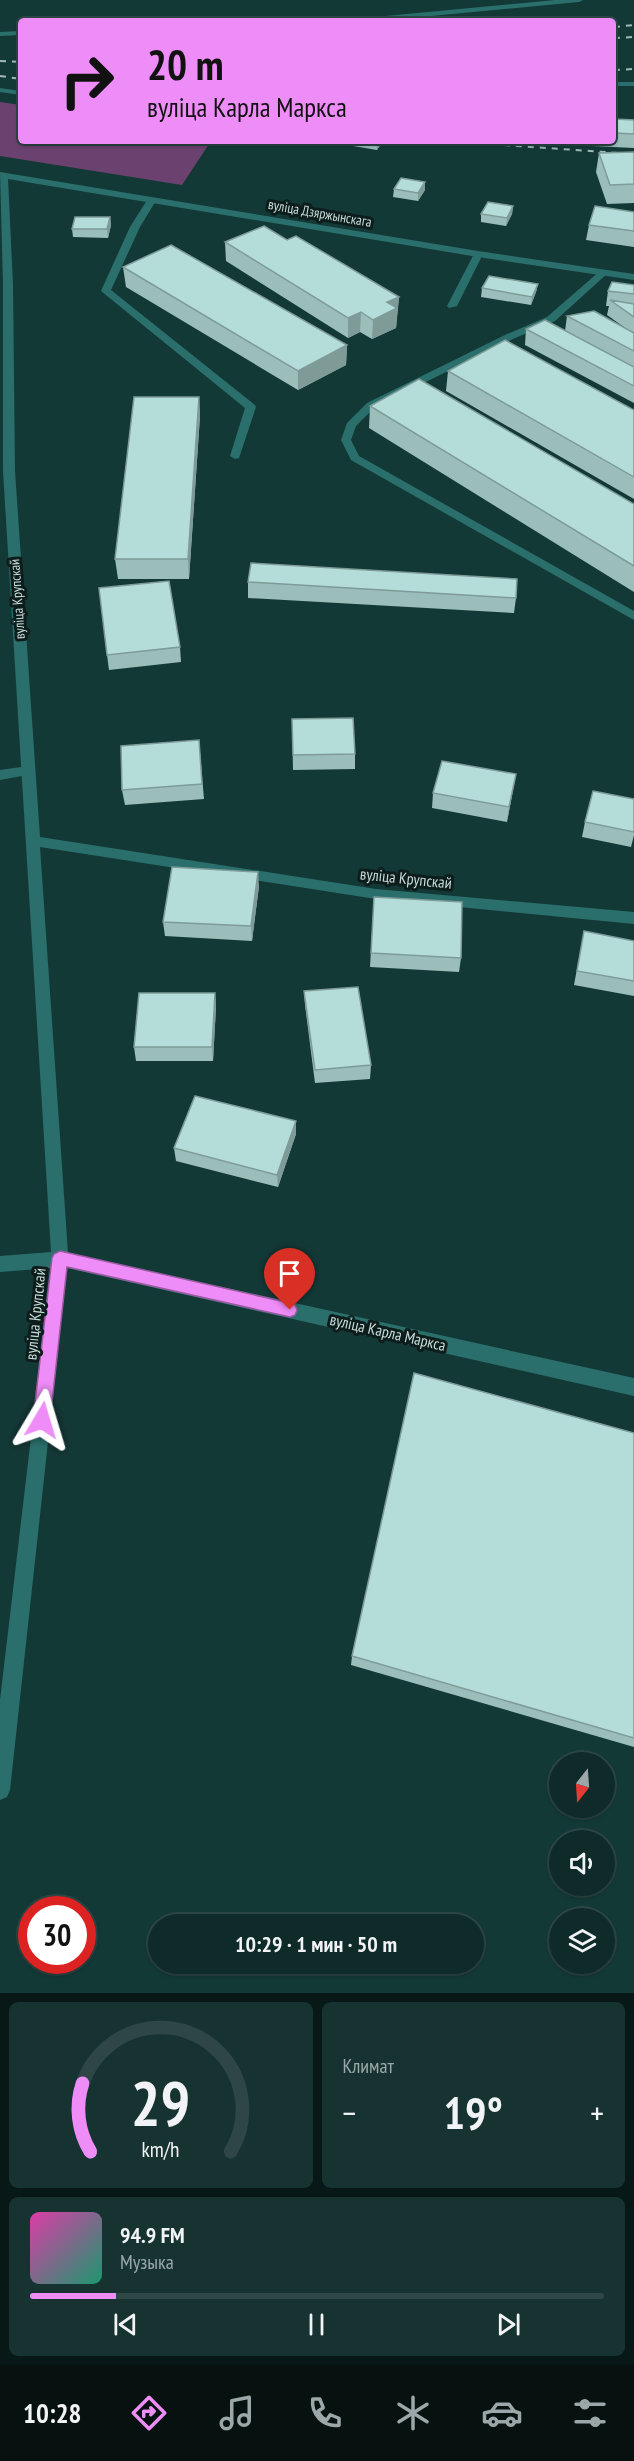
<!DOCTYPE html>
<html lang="ru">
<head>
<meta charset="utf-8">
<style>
  body { margin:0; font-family:"PT Sans Narrow",sans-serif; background:#173331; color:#f1f3f6; height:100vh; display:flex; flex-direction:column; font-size:22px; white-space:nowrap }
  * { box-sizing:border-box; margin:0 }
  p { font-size:20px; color:#9ba7a8 }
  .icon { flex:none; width:33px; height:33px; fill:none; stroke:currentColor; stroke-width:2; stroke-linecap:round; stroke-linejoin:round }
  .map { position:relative; height:1993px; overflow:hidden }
  .sheet { display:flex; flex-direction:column; gap:9px; padding:9px; background:#081817; flex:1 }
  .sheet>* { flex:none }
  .banner { position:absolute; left:18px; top:18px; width:598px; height:126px; border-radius:6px; box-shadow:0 2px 4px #0004,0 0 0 2px #2e4746; background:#ee8cf8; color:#111; overflow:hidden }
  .needle { width:39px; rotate:197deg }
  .controls { position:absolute; left:549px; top:1752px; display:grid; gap:12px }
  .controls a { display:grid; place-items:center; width:66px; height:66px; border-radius:50%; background:#0e2b29; box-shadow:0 2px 4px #0004,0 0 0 2px #2e4746; font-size:30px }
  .speed { position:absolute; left:18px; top:1896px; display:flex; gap:12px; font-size:30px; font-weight:700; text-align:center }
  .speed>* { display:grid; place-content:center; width:78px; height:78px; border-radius:50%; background:#0e2b29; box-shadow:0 2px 4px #0004,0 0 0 2px #2e4746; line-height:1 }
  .speed .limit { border:9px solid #d22; background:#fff; color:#111 }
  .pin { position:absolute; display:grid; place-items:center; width:51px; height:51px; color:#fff; margin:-62px -26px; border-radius:50% 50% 50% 0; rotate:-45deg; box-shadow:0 0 6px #0007 }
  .pin .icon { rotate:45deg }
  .me { position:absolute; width:66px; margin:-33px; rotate:7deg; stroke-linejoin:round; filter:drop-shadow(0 0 4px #0008) }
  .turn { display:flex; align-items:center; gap:21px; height:126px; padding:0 30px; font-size:27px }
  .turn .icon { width:78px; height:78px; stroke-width:2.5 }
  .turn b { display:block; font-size:42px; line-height:51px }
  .big { font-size:45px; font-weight:700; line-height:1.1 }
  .sheet .tile { flex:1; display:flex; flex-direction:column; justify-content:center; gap:9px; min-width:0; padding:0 21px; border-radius:9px; background:#173331 }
  .sheet .dial { align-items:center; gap:0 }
  .dial svg { height:156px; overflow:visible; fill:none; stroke:#2e4746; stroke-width:7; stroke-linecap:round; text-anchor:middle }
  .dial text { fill:#f1f3f6; stroke:none }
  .song { display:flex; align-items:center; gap:18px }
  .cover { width:72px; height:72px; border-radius:9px; background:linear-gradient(135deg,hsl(320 70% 55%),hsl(160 70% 35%)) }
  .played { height:6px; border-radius:3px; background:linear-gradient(90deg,#ee8cf8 15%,#2e4746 15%) }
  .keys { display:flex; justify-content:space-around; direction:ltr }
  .heat { display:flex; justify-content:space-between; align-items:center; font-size:33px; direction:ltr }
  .sheet .tiles { flex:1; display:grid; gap:9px; grid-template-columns:1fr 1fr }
  .tile:last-child { grid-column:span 2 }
  .trip { position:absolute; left:148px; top:1914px; width:336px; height:60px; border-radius:30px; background:#0e2b29; box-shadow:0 2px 4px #0004,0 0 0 2px #2e4746; font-weight:700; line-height:60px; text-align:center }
  .dock { display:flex; height:96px; justify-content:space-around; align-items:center; background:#061110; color:#9ba7a8 }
  .dock .icon { width:42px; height:42px }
  .dock .current { color:#ee8cf8 }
  .dock b { font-size:27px; color:#f1f3f6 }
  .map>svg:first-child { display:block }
  .green { fill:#6b4170 }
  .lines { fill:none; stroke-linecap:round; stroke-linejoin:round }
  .lane { fill:#2a6f6b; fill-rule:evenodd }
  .street { fill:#2a6f6b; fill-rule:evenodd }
  .rail { stroke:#a0b8b6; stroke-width:2; stroke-dasharray:6 6; stroke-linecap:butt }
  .wall { fill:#9bbebb }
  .shaded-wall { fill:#7e9b98 }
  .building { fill:#b4ddd9; stroke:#7e9b98; stroke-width:1.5 }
  .route { fill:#ee8cf8; stroke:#9b5ba1; stroke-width:1.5 }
  .labels { text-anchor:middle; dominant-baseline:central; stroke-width:6; stroke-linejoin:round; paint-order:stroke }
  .far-street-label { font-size:14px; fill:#c7dbd9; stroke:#0d1d1c }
  .street-label { font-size:16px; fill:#c7dbd9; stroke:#0d1d1c }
</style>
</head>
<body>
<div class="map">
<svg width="634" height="1993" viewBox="0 0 634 1993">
  <rect width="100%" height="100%" fill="#133937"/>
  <!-- green -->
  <path class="green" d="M0 102 21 105V141H211L182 185 0 156Z"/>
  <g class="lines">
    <!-- lane -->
    <path class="lane" d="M555 0H583L579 2 379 21H350L354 19Z
      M21 31V35L0 36V32Z
      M614 82H634V86H614Z
      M0 88 21 91V95L0 92Z
      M149 197 157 199 140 227 111 290 255 405 256 407 239 458 235 459 230 456 245 408 101 291 130 227Z
      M475 252 483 254 457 306 449 308 447 306Z
      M600 271 608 273 555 321 513 339 375 407 356 426 351 440 359 456 634 611V620L351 460 341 440 347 423 367 403 505 335 547 317Z
      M28 766 35 771 33 774 0 780V770Z"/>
    <!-- street -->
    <path class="street" d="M0 172 478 251 634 274V280L478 257 8 179 13 284 15 471 40 837 376 889 634 912V924L376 899 40 847 68 1253 634 1378V1396L67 1268 10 1790 7 1797 0 1800V1700L51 1268 0 1272V1256L51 1252 3 471V284Z"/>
    <!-- rail -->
    <path class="rail" d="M614 27 634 25
      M614 38 634 37
      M0 61 21 62
      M614 70 634 69
      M0 76 21 79
      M444 141 634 154"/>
  </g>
  <!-- wall -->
  <path class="wall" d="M614 119 634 120V148L485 141H614Z
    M353 141H383L377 150 353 146Z
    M634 152V203L607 204 596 172 599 153Z
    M425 182V190L418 201 393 197 394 189Z
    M513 206 512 214 506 226 481 222V214Z
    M634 212V247L586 240 589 225Z
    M110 217 111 225 108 238 73 237 72 229Z
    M287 240 399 297 396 328 372 339 360 332 348 338 226 261 225 242Z
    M123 267 347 345 346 365 298 390 126 287Z
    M538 284 536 292 531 305 481 297 482 288Z
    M634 285V403L525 345 526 329 565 331 567 316 628 330 607 315 609 306H606L608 291Z
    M448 371 634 410V499L446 391Z
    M199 397 200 416 189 579H118L115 559Z
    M370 406 634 504V592L369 428Z
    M248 582 516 598 514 613 248 598Z
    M180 647 181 662 109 670 107 655Z
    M292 719 355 754V769L293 770Z
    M199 740 204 799 125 805 122 790Z
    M516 774 507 822 432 808 433 793Z
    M634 799V835L631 847 582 837 585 822Z
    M259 886 252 941 165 936 163 922Z
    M374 897 461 958 459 972 370 967Z
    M584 931 634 941V996L574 985Z
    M304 991 371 1065 370 1079 315 1083 305 1005Z
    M215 993 216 1007 213 1061H136L134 1047Z
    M296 1121V1134L278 1187 176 1161 174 1148Z
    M634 1433V1747L351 1665 352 1656Z"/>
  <!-- shaded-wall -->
  <path class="shaded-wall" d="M377 141H383L377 150Z
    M425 182V190L418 201V193Z
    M513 206 512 214 506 226 507 218Z
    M110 217 111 225 108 238 107 229Z
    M538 284 536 292 531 305 532 297Z
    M399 297 396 328 372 339 373 320 387 302Z
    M361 312 360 332 348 338V318Z
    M347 345 346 365 298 390V371Z
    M199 397 200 416 189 579 188 559Z
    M516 774 513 789 507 822 509 807Z
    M258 872 259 886 252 941 251 926Z
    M215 993 216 1007 213 1061 212 1047Z
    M296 1121V1134L278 1187 277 1175Z"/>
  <!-- building -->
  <path class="building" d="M614 119 634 120V134L614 133Z
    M634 152V184L610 185 599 153Z
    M401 178 425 182 418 193 394 189Z
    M488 202 513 206 507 218 481 214Z
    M595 206 634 212V231L589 225Z
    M75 217H110L107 229H72Z
    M264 226 287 240 296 236 399 297 387 302 397 308 373 320 361 312 348 318 225 242Z
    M171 245 347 345 298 371 123 267Z
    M489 276 538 284 532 297 482 288Z
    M612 282 634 285V294L608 291Z
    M610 300 634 304V317Z
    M594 311 634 333V351L567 316Z
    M545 320 634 367V386L526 329Z
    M505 340 634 410V477L448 371Z
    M419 379 634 504V566L370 406Z
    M134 397H199L188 559H115Z
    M251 563 517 579 516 598 248 582Z
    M169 581 180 647 107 655 99 588Z
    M353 718 355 754 293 755 292 719Z
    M199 740 202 784 122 790 121 746Z
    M442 761 516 774 509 807 433 793Z
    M593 791 634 799V832L585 822Z
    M172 867 258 872 251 926 163 922Z
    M374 897 462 902 461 958 371 953Z
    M584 931 634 941V981L577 971Z
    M358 987 371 1065 315 1070 304 991Z
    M139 993H215L212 1047H134Z
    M195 1096 296 1121 277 1175 174 1148Z
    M414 1373 634 1433V1738L352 1656Z"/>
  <!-- route -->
  <path class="route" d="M60 1251 290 1303 295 1305 297 1310 295 1315 290 1317 67 1267 50 1420 47 1426 42 1428 36 1426 33 1420 52 1258 54 1254Z"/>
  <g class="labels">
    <!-- far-street labels -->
    <g class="far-street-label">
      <text transform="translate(320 213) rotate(10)">вуліца Дзяржынскага</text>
      <text transform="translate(17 599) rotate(-94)">вуліца Крупскай</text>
    </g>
    <!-- street labels -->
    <g class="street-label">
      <text transform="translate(406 878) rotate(6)">вуліца Крупскай</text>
      <text transform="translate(35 1314) rotate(-84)">вуліца Крупскай</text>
      <text transform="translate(388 1332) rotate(13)">вуліца Карла Маркса</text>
    </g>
  </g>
</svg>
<div class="controls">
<a><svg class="needle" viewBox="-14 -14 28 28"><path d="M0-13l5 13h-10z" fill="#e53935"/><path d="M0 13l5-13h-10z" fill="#9ba7a8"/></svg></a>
<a><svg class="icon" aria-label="sound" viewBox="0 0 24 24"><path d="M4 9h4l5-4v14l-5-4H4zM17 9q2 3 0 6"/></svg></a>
<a><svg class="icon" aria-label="layers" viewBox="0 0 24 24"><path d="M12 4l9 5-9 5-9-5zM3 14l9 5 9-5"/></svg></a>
</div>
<div class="speed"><div class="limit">30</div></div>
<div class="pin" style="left:290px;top:1310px;background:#d93025"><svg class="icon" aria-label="arrive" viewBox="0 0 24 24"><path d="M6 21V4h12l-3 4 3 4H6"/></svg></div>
<svg class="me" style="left:42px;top:1420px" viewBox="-20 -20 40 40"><path d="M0-17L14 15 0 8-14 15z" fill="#ee8cf8" stroke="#fff" stroke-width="4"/></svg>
<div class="trip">10:29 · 1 мин · 50 m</div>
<div class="banner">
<div class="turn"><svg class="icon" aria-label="right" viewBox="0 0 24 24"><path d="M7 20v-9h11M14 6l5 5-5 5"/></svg><div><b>20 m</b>вуліца Карла Маркса</div></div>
</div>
</div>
<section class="sheet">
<div class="tiles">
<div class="tile dial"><svg viewBox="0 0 100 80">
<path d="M14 69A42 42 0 1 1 86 69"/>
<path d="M14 69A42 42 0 0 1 10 34" stroke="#ee8cf8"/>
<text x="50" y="56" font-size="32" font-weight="700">29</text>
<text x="50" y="72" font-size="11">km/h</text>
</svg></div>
<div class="tile"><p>Климат</p>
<div class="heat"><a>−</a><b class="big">19°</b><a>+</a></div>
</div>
<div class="tile">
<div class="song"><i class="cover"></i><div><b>94.9 FM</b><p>Музыка</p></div></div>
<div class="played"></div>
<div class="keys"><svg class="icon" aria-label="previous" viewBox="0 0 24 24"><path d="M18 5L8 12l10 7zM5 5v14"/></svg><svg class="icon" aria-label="pause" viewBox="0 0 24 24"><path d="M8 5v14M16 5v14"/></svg><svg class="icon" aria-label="next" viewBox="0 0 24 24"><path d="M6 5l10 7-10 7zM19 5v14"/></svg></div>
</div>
</div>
</section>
<nav class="dock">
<b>10:28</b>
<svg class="icon current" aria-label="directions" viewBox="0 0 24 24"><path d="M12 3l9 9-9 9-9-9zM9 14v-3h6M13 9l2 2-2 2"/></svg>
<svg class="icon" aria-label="music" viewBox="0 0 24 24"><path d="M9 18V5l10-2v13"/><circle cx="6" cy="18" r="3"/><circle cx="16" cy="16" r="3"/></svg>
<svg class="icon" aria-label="phone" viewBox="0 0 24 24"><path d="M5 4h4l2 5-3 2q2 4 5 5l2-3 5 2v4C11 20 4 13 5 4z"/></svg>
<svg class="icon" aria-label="climate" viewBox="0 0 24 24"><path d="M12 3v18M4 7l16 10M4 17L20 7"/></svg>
<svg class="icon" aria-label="car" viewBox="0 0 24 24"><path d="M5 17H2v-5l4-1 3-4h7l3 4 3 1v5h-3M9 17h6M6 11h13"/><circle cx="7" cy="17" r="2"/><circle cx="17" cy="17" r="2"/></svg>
<svg class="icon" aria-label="filters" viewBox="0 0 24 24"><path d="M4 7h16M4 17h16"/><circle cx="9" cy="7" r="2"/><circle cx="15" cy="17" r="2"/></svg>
</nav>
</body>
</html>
